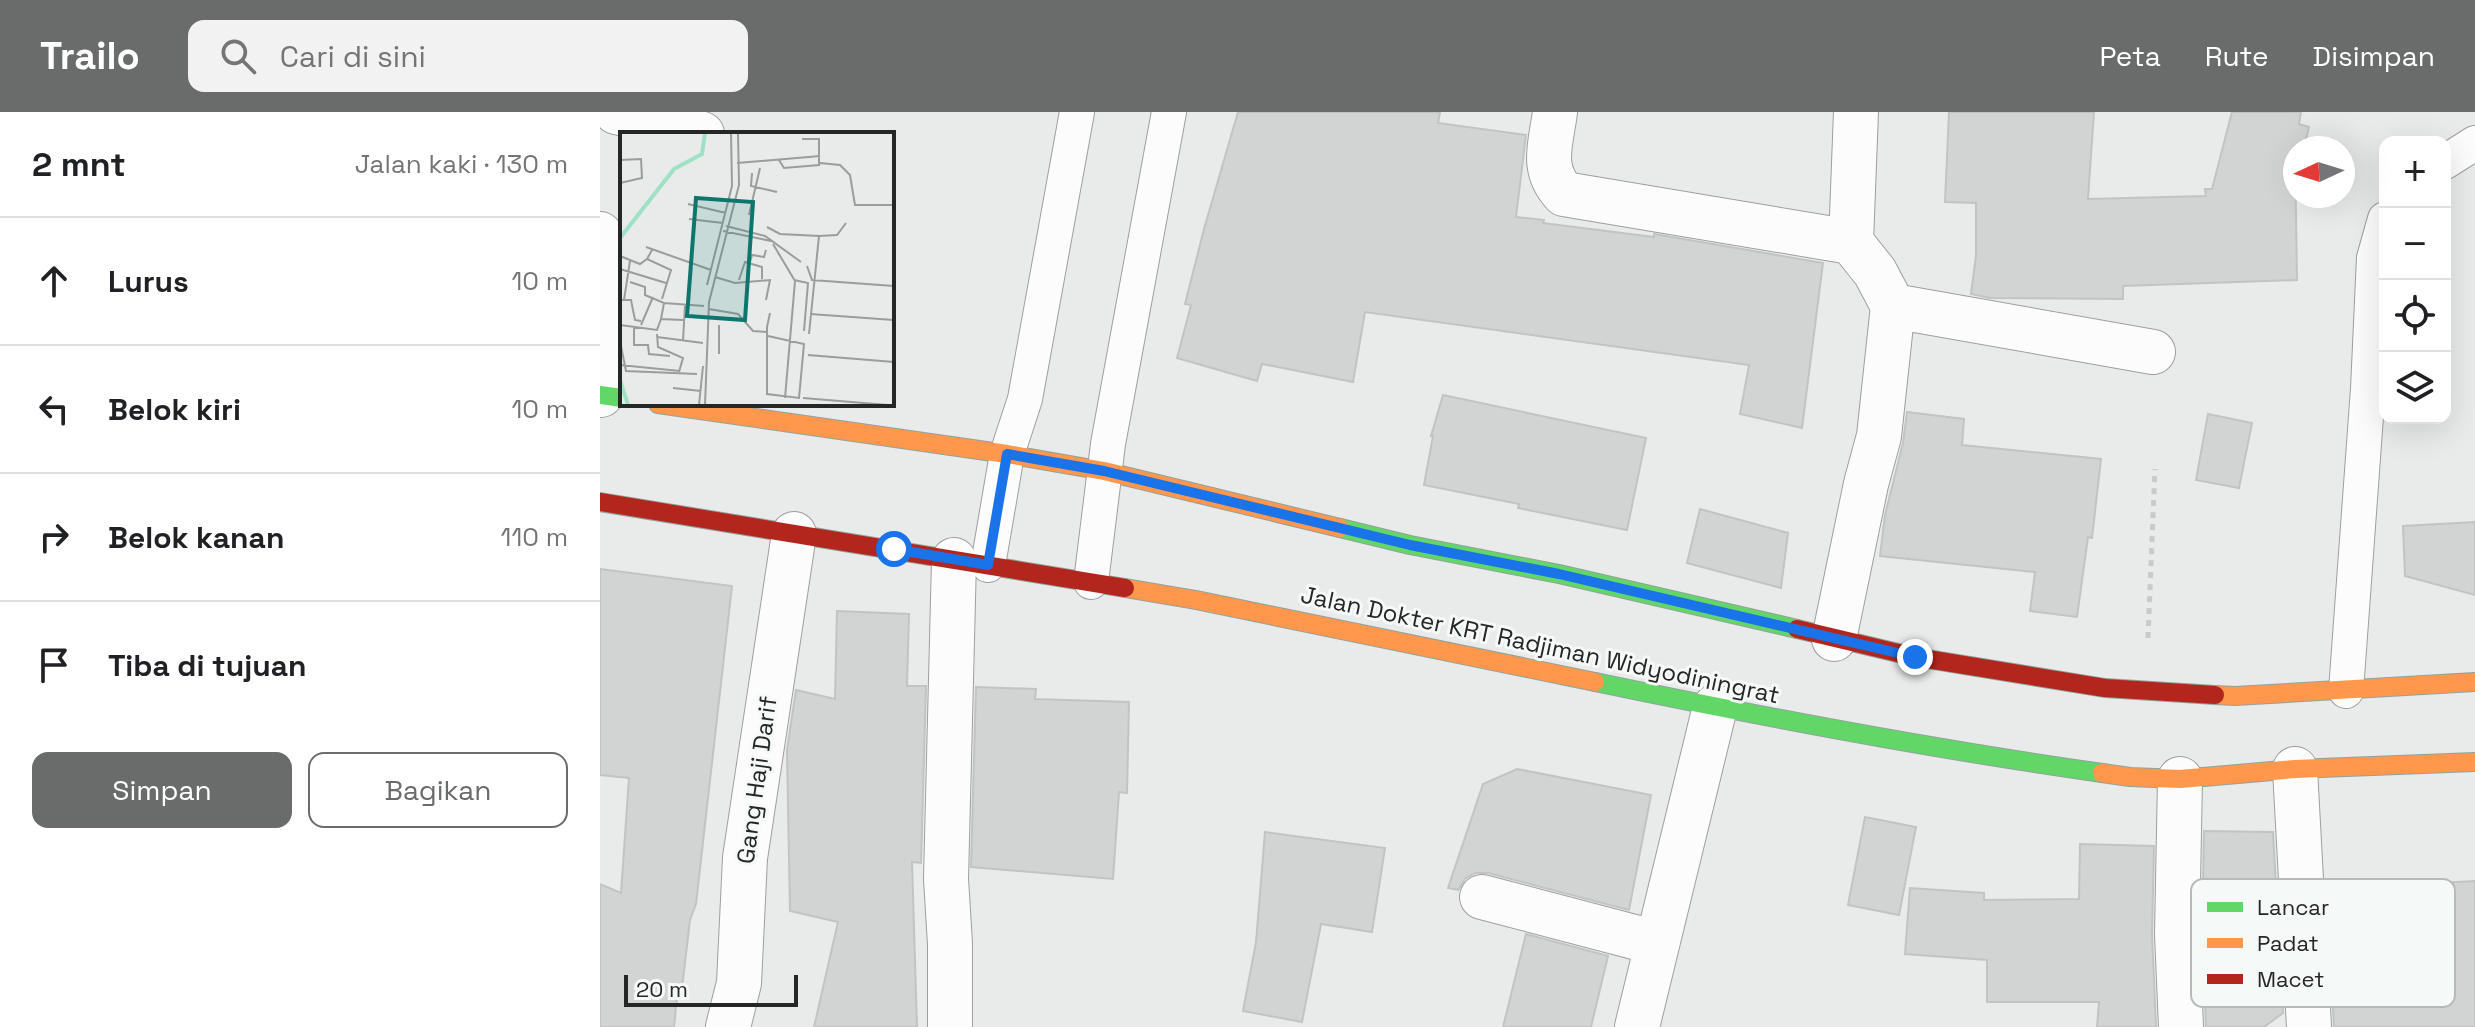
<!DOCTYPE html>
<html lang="id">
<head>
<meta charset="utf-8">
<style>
	body { margin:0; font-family:"Space Grotesk",sans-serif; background:#f2f2f2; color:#202124 }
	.controls { position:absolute; right:24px; top:24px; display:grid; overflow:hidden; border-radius:16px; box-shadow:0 8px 32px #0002 }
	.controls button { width:72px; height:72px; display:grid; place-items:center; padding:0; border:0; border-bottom:2px solid #e0e0e0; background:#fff; color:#202124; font:40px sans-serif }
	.compass { position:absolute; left:1683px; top:24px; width:72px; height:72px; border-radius:50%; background:#fff; box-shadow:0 8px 32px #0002; rotate:266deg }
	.scale { position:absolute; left:24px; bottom:20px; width:174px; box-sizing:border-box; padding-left:8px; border:4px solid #252726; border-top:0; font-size:22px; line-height:28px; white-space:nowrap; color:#252726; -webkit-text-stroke:6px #f5f9f7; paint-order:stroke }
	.stop { position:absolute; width:24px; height:24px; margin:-18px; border:6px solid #1a73e8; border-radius:50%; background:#fff }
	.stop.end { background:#1a73e8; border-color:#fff; box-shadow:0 2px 8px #0008 }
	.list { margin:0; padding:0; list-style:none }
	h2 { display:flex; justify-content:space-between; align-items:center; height:104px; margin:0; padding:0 32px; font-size:34px }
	h2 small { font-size:26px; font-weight:400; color:#757577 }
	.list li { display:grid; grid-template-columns:52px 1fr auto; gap:24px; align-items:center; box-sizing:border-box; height:128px; padding:0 32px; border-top:2px solid #e0e0e0 }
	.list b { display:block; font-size:30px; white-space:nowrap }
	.list em { font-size:26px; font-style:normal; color:#757577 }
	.actions { display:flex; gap:16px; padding:24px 32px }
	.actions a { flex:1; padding:18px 0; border:2px solid #696c6b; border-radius:16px; text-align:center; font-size:28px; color:#696c6b }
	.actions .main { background:#696c6b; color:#fff }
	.icon { flex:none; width:44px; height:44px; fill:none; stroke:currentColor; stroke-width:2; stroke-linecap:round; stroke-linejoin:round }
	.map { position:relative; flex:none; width:1875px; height:915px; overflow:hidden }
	header { display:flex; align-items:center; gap:48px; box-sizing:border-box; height:112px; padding:0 40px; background:#696c6b; color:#fff }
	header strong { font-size:38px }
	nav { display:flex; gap:44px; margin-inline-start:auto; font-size:28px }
	.search { width:560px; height:72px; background:#f2f2f2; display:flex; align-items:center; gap:20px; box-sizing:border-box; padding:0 28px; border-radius:16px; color:#757577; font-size:30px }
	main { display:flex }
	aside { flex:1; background:#fff }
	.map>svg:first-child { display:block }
	.building { fill:#d2d3d3; stroke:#c2c4c3; stroke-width:2 }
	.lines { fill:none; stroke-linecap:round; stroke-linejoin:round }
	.lane-casing { stroke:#9d9f9e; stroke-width:36 }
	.street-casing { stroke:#9d9f9e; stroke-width:46 }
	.fast-casing { stroke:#92a29c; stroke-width:20 }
	.slow-casing { stroke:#92a29c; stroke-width:20 }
	.jam-casing { stroke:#92a29c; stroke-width:20 }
	.path { stroke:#c9caca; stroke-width:5; stroke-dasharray:6 6; stroke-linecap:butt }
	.lane { stroke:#fcfcfc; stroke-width:34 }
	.street { stroke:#fcfcfc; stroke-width:44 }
	.fast { stroke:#63d668; stroke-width:18 }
	.slow { stroke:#ff974d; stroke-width:18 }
	.jam { stroke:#b3261e; stroke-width:18 }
	.route { stroke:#1a73e8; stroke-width:10 }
	.labels { text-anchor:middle; stroke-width:6; stroke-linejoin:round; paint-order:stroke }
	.street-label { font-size:24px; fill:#252726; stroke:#f5f9f7 }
	.inset-river { fill:none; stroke:#9ee2c6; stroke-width:4 }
	.inset-road { fill:none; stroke:#9a9d9c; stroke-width:2 }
	.view { fill:#0f766e; fill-opacity:0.15; stroke:#0f766e; stroke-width:4 }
	.inset-edge { fill:none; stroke:#252726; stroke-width:4 }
	.key { fill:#f5f9f7; stroke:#b7bab8; stroke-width:2 }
	.key-label { font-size:22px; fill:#252726 }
</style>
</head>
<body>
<header>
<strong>Trailo</strong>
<div class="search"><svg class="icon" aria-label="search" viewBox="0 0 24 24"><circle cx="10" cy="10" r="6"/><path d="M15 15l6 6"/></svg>Cari di sini</div>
<nav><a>Peta</a><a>Rute</a><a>Disimpan</a></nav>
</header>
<main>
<aside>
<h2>2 mnt<small>Jalan kaki · 130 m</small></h2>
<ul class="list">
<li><svg class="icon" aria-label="ahead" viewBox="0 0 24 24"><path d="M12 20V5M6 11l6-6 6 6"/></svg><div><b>Lurus</b></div><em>10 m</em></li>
<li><svg class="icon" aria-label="left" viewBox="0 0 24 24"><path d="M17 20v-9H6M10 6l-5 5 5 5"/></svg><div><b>Belok kiri</b></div><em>10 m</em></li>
<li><svg class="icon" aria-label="right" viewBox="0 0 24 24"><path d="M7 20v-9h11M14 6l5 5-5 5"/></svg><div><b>Belok kanan</b></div><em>110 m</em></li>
<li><svg class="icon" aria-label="arrive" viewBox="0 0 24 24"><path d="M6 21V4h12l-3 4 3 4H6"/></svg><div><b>Tiba di tujuan</b></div></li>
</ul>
<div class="actions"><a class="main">Simpan</a><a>Bagikan</a></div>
</aside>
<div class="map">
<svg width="1875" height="915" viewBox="0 0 1875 915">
	<rect width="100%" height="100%" fill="#e8ebea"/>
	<path class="building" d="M638,0H840L838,11L926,23L916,105L944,108L943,111L1054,125V122L1223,151L1202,316L1140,302L1149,253L765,200L753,270L662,252L657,269L577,246L591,193L585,192L604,117Z
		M1349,0H1494L1488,87L1606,84L1605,77H1612L1632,0H1701L1699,12L1709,15L1704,36H1695L1697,168L1523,174V187L1390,186L1371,182L1376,144V91L1345,90Z
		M843,283L1046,326L1027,418L918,396L919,392L824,373L833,324H831Z
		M1307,300L1364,307L1362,333L1501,347L1492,426L1488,425L1477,505L1430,499L1435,460L1280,444L1285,403L1303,331Z
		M1608,302L1652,311L1639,376L1596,368Z
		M1100,397L1188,421L1181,476L1087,451Z
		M1875,410V483L1805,464L1803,414Z
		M0,457L132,474L96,792L90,808L82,876H78L74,915H0V772L21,781L29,666L0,663Z
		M237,499L309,502L307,574H326L321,751L312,750L317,915H214L238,810L190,799L187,638L196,578L235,587Z
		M376,575L436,577L435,587L529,590L527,681L519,680L513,767L371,755Z
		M917,657L1051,683L1029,798L888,761H875L865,767L858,778L848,776L883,672Z
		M1265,705L1316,715L1299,803L1248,793Z
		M1604,719L1673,720L1683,901L1664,915H1606L1602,822Z
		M665,720L785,736L772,820L721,812L702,910L643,899L656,830Z
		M1480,732L1554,734L1552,822L1556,915H1497L1499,890H1387V848L1305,842L1310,776L1384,781V788L1479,787Z
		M1875,769V915H1734L1726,770L1800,773Z
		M926,822L1008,844L991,915H903Z"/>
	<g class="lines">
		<g class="lane-casing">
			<path id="lane" d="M1845,50L1875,31
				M388,453L407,342L425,287L477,0
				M491,470L508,332L569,0
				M1746,579L1768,277L1774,146L1785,107"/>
		</g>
		<g class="street-casing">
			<path id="street" d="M16,0L83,15L102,22
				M955,0C951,32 940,56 964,82L1251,130
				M0,122L11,152L1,283
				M1293,194L1553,240
				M1234,527L1266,372L1279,324L1293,194L1275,160L1251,130L1256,0
				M1695,657L1709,915
				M1580,667L1577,822L1581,915
				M882,785L1057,831
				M128,915L139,871L145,746L194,422
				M350,915V832L346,767L354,448
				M1037,915L1115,595"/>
		</g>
		<g class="fast-casing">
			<path id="fast" d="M0,283L22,286
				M740,416L810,433L959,462L1197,517
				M995,570C1163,605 1332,637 1502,661"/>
		</g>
		<g class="slow-casing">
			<path id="slow" d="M58,292L407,342L504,359L740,416
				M525,476L596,488L995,570
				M1615,583L1635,584L1875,570
				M1502,661L1530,665L1580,667L1695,657L1875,650"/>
		</g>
		<g class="jam-casing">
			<path id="jam" d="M0,390L525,476
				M1197,517L1315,545L1505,576L1615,583"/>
		</g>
		<path class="path" d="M1548,526L1555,357"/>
		<use href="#lane" class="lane"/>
		<use href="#street" class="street"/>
		<use href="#fast" class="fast"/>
		<use href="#slow" class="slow"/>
		<use href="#jam" class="jam"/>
	</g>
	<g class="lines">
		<path class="route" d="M294,437L388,453L407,342L504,359L810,433L959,462L1315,545"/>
	</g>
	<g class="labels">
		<g class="street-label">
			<text transform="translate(940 533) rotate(12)" y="8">Jalan Dokter KRT Radjiman Widyodiningrat</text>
			<text transform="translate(157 668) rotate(-82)" y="8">Gang Haji Darif</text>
		</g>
	</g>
	<g transform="translate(20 20)">
		<rect width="274" height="274" fill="#e8ebea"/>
		<path class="inset-river" d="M0,106L54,37L82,22L85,1M0,248L8,273"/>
		<path class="inset-road" d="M0,28L21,27L22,46L0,51M159,28L164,36L199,33V7H182M117,31L200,24M200,31L220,33L230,43L235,73H274M132,41L131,54L157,60M68,72L106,81M129,83L140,36M69,87L103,91M106,94L145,104L181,130M147,95L160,102L199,104L189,202M103,99L151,109M199,104L217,103L226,91M153,112L175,149L165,266M26,115L91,138M32,118L27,127L51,138L42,167M0,124L20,132L27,127M130,130L132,123L144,125L146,118M187,134L192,148L274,154M0,137L46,151M95,145L115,151L150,148L146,168M119,148L125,130L142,135V147M174,148L188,151L184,199M10,150L25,155V163L44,171L84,174M87,153L112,54L111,1M0,168H11L15,188L21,189M4,168L10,129M44,171L41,187L63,188M89,177L118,182L133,199L147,200M190,182L274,188M0,193L37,198L41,187M21,193L33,165M99,193V222M14,195V213H28L29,222L50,224M37,202L38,215L63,226L59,240M148,204L184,212L179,266L147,262V195L150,181M37,205L83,211M0,209L6,239L77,242M63,209L65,173M188,223L274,230M0,233L60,239M53,256L81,259M183,266L268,273M79,273L83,234M85,273L89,170L119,53L118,1"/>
		<path class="view" d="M76,66L133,70L125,188L67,184Z"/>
		<rect width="274" height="274" class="inset-edge"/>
	</g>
	<rect x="1591" y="767" width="264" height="128" rx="12" class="key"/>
	<rect x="1607" y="790" width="36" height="10" fill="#63d668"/>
	<rect x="1607" y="826" width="36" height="10" fill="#ff974d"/>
	<rect x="1607" y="862" width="36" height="10" fill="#b3261e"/>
	<g class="key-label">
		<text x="1657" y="803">Lancar</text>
		<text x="1657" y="839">Padat</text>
		<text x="1657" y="875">Macet</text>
	</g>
</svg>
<div class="controls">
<button>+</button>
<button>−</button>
<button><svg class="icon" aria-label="locate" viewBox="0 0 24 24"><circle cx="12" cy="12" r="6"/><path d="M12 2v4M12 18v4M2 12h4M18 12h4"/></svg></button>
<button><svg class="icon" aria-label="layers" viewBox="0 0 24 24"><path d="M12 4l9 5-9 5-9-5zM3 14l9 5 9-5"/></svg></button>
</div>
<svg class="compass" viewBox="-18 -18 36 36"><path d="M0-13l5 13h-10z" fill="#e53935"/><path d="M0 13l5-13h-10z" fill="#757577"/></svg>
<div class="scale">20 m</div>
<div class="stop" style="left:294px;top:437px"></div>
<div class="stop end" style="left:1315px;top:545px"></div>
</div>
</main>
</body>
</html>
